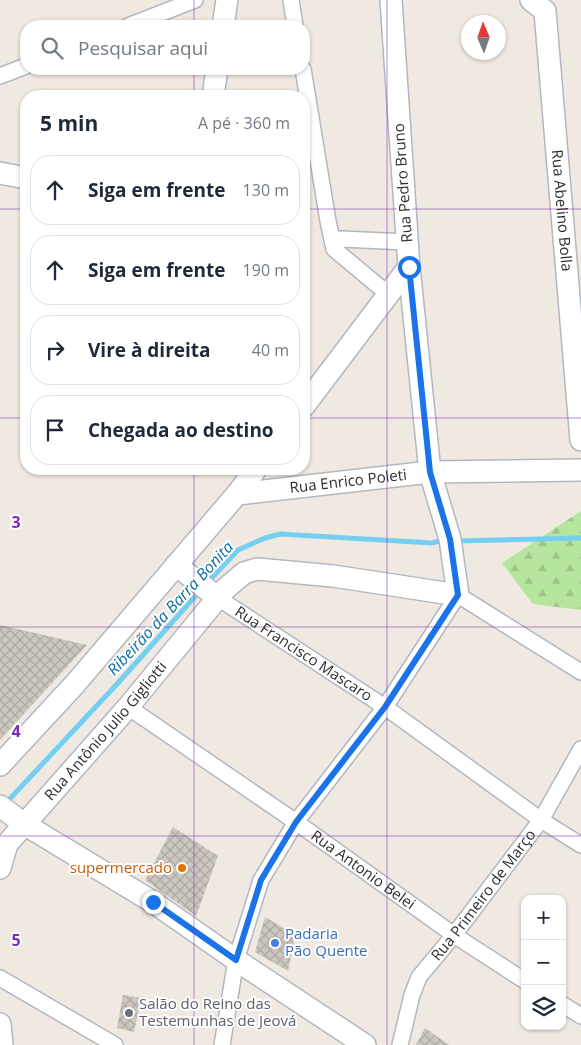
<!DOCTYPE html>
<html lang="pt">
<head>
<meta charset="utf-8">
<style>
	body { margin:0; font-family:"Open Sans",sans-serif; background:#f2f2f3; color:#1f2937 }
	.controls { position:absolute; right:15px; bottom:15px; display:grid; overflow:hidden; border-radius:10px; box-shadow:0 1px 4px #0004 }
	.controls button { width:45px; height:45px; display:grid; place-items:center; padding:0; border:0; border-bottom:1px solid #e0e1e3; background:#fff; color:#1f2937; font:25px sans-serif }
	.compass { position:absolute; left:461px; top:15px; width:45px; height:45px; border-radius:50%; background:#fff; box-shadow:0 1px 4px #0004; rotate:358deg }
	.stop { position:absolute; width:15px; height:15px; margin:-11px; border:4px solid #1a73e8; border-radius:50%; background:#fff }
	.stop.end { background:#1a73e8; border-color:#fff; box-shadow:0 1px 5px #0008 }
	.list { margin:0; padding:0; list-style:none }
	h2 { display:flex; justify-content:space-between; align-items:center; height:65px; margin:0; padding:0 20px; font-size:21px }
	h2 small { font-size:16px; font-weight:400; color:#747a83 }
	.list li { display:grid; grid-template-columns:32px 1fr auto; gap:15px; align-items:center; box-sizing:border-box; height:70px; margin:0 10px 10px; padding:0 10px; border:1px solid #e0e1e3; border-radius:20px }
	.list b { display:block; font-size:19px; white-space:nowrap }
	.list em { font-size:16px; font-style:normal; color:#747a83 }
	.icon { flex:none; width:28px; height:28px; fill:none; stroke:currentColor; stroke-width:2; stroke-linecap:round; stroke-linejoin:round }
	.map { position:relative; flex:none; width:581px; height:1045px; overflow:hidden }
	.search { position:absolute; background:#fff; box-shadow:0 1px 4px #0004; left:20px; top:20px; width:290px; height:55px; display:flex; align-items:center; gap:12px; box-sizing:border-box; padding:0 18px; border-radius:20px; color:#747a83; font-size:19px }
	.panel { position:absolute; background:#fff; box-shadow:0 1px 4px #0004; left:20px; top:90px; width:290px; height:385px; border-radius:20px }
	.map>svg:first-child { display:block }
	.forest { fill:url(#forest-firs) }
	.lines { fill:none; stroke-linecap:round; stroke-linejoin:round }
	.stream { stroke:#75cff0; stroke-width:5 }
	.building { fill:url(#building-cross-hatch) }
	.street-casing { stroke:#b4b7c1; stroke-width:18 }
	.secondary-casing { stroke:#b4b7c1; stroke-width:24 }
	.street { stroke:#fff; stroke-width:15 }
	.secondary { stroke:#fff; stroke-width:21 }
	.route { stroke:#1a73e8; stroke-width:6 }
	.grid { fill:none; stroke:#7b2cbf; stroke-width:1; stroke-opacity:0.55 }
	.food-dot { fill:#e8710a; stroke:#fff; stroke-width:2 }
	.shop-dot { fill:#3f7fe0; stroke:#fff; stroke-width:2 }
	.worship-dot { fill:#6b7280; stroke:#fff; stroke-width:2 }
	.labels { text-anchor:middle; stroke-width:4; stroke-linejoin:round; paint-order:stroke }
	.street-label { font-size:15px; fill:#2e2e2e; stroke:#fff }
	.food-label { font-size:15px; fill:#c56008; stroke:#fff; text-anchor:end }
	.shop-label { font-size:15px; fill:#366cbe; stroke:#fff; text-anchor:start }
	.worship-label { font-size:15px; fill:#5b616d; stroke:#fff; text-anchor:start }
	.water-label { font-size:16px; font-style:italic; fill:#0d6fa3; stroke:#fff }
	.grid-label { font-size:16px; text-anchor:middle; font-weight:bold; fill:#7b2cbf; stroke:#fff; stroke-width:4; stroke-linejoin:round; paint-order:stroke }
</style>
</head>
<body>
<div class="map">
<svg width="581" height="1045" viewBox="0 0 581 1045">
	<defs>
		<pattern id="forest-firs" width="22" height="20" patternUnits="userSpaceOnUse" patternTransform="scale(1.25)"><rect width="22" height="20" fill="#b6e59e"/><path d="M5 1l3.5 6h-7zM16 11l3.5 6h-7z" fill="#9dc588"/></pattern>
		<pattern id="building-cross-hatch" width="8" height="8" patternUnits="userSpaceOnUse" patternTransform="scale(1.25)"><rect width="8" height="8" fill="#cbc7bf"/><path d="M0 0l8 8M0 8l8-8" fill="none" stroke="#afaba4"/></pattern>
	</defs>
	<rect width="100%" height="100%" fill="#efe9e1"/>
	<path class="forest" d="M581,511V610L533,604L502,563Z"/>
	<g class="lines">
		<path class="stream" d="M455,541L581,538
			M207,583L238,550L265,538L280,534L432,543L439,541
			M5,804L118,683L200,591"/>
	</g>
	<path class="building" d="M0,625L87,645L0,740Z
		M173,827L218,856L196,916L145,880Z
		M265,917L295,935L288,971L255,952Z
		M123,995L141,998L134,1032L117,1028Z
		M425,1028L449,1045H416Z"/>
	<g class="lines">
		<g class="street-casing">
			<g id="street">
				<path d="M291,0L295,26"/>
				<path d="M128,26L195,0"/>
				<path d="M303,69L328,221L333,244"/>
				<path d="M0,76L26,66"/>
				<path d="M388,294L334,249L333,244L341,239L407,242"/>
				<path id="s1" d="M218,598L385,707L541,820L581,845"/>
				<path id="s2" d="M128,707L296,822L454,935L525,981"/>
				<path d="M0,978L115,1045"/>
				<path d="M562,1004L581,1016"/>
				<path d="M222,1045L236,960L261,880L296,822L385,707L458,595L581,672"/>
				<path id="s3" d="M400,1045L412,995L419,977L454,935L541,820L581,749"/>
			</g>
		</g>
		<g class="secondary-casing">
			<g id="secondary">
				<path id="s4" d="M531,0L545,11L581,440"/>
				<path d="M223,26L227,0"/>
				<path d="M213,96L217,69"/>
				<path d="M0,173L26,178"/>
				<path d="M304,406L409,267"/>
				<path id="s5" d="M237,494L430,472L581,470"/>
				<path d="M176,565L218,598"/>
				<path d="M0,765L75,684L237,494L256,469"/>
				<path d="M0,806L24,824L153,902L236,960L365,1045"/>
				<path id="s6" d="M0,868L7,844L128,707L225,589L244,573L257,569L333,576L458,595L450,539L430,472L409,267L391,0"/>
				<path d="M0,1024L2,1045"/>
			</g>
		</g>
		<use href="#street" class="street"/>
		<use href="#secondary" class="secondary"/>
	</g>
	<g class="lines">
		<path class="route" d="M153,902L236,960L261,880L296,822L385,707L458,595L450,539L430,472L409,267"/>
	</g>
	<path class="grid" d="M194,0V26M387,0V1045M194,69V96M0,209H26M304,209H581M0,418H26M304,418H581M194,469V1045M0,627H581M0,836H581"/>
	<circle class="food-dot" cx="182" cy="868" r="5"/>
	<circle class="shop-dot" cx="275" cy="943" r="5"/>
	<circle class="worship-dot" cx="129" cy="1013" r="5"/>
	<g class="labels">
		<g class="street-label">
			<text transform="translate(403 183) rotate(-94)" y="5">Rua Pedro Bruno</text>
			<text dy="5" stroke="none"><textPath href="#s4" startOffset="218">Rua Abelino Bolla</textPath></text>
			<text dy="5" stroke="none"><textPath href="#s5" startOffset="112">Rua Enrico Poleti</textPath></text>
			<text dy="5" stroke="none"><textPath href="#s1" startOffset="102">Rua Francisco Mascaro</textPath></text>
			<text dy="5" stroke="none"><textPath href="#s6" startOffset="175">Rua Antônio Julio Gigliotti</textPath></text>
			<text dy="5" stroke="none"><textPath href="#s2" startOffset="286">Rua Antonio Belei</textPath></text>
			<text dy="5" stroke="none"><textPath href="#s3" startOffset="175">Rua Primeiro de Março</textPath></text>
		</g>
		<g class="food-label">
			<text x="172" y="873">supermercado</text>
		</g>
		<g class="shop-label">
			<text x="285" y="939">Padaria<tspan x="285" dy="17">Pão Quente</tspan></text>
		</g>
		<g class="worship-label">
			<text x="139" y="1009">Salão do Reino das<tspan x="139" dy="17">Testemunhas de Jeová</tspan></text>
		</g>
		<g class="water-label">
			<text transform="translate(170 608) rotate(-47)" y="6">Ribeirão da Barra Bonita</text>
		</g>
	</g>
	<g class="grid-label">
		<text x="16" y="528">3</text>
		<text x="16" y="737">4</text>
		<text x="16" y="946">5</text>
	</g>
</svg>
<div class="controls">
<button>+</button>
<button>−</button>
<button><svg class="icon" aria-label="layers" viewBox="0 0 24 24"><path d="M12 4l9 5-9 5-9-5zM3 14l9 5 9-5"/></svg></button>
</div>
<svg class="compass" viewBox="-18 -18 36 36"><path d="M0-13l5 13h-10z" fill="#e53935"/><path d="M0 13l5-13h-10z" fill="#747a83"/></svg>
<div class="stop" style="left:409px;top:267px"></div>
<div class="stop end" style="left:153px;top:902px"></div>
<div class="search"><svg class="icon" aria-label="search" viewBox="0 0 24 24"><circle cx="10" cy="10" r="6"/><path d="M15 15l6 6"/></svg>Pesquisar aqui</div>
<section class="panel">
<h2>5 min<small>A pé · 360 m</small></h2>
<ul class="list">
<li><svg class="icon" aria-label="ahead" viewBox="0 0 24 24"><path d="M12 20V5M6 11l6-6 6 6"/></svg><div><b>Siga em frente</b></div><em>130 m</em></li>
<li><svg class="icon" aria-label="ahead" viewBox="0 0 24 24"><path d="M12 20V5M6 11l6-6 6 6"/></svg><div><b>Siga em frente</b></div><em>190 m</em></li>
<li><svg class="icon" aria-label="right" viewBox="0 0 24 24"><path d="M7 20v-9h11M14 6l5 5-5 5"/></svg><div><b>Vire à direita</b></div><em>40 m</em></li>
<li><svg class="icon" aria-label="arrive" viewBox="0 0 24 24"><path d="M6 21V4h12l-3 4 3 4H6"/></svg><div><b>Chegada ao destino</b></div></li>
</ul>
</section>
</div>
</body>
</html>
